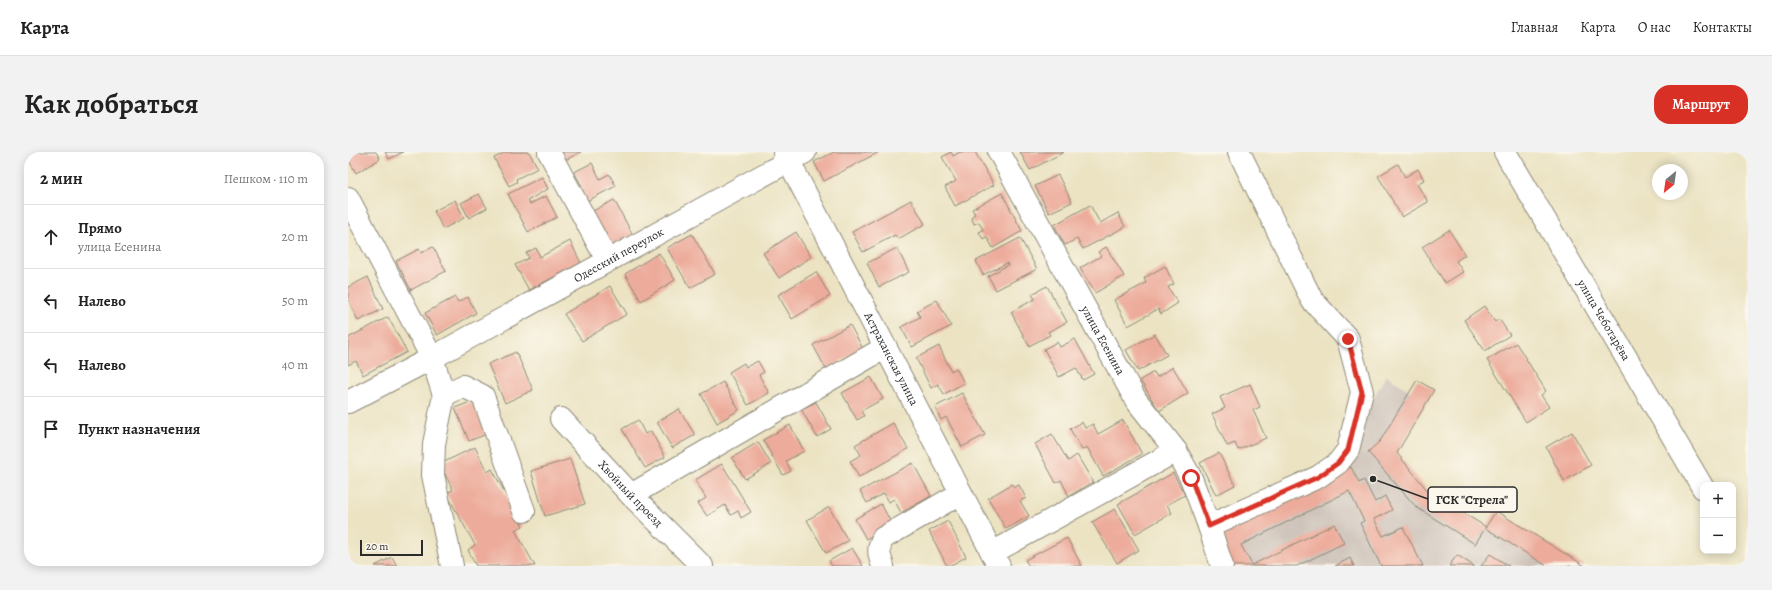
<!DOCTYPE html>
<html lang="ru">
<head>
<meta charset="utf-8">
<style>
	body { margin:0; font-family:Alegreya,serif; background:#f2f2f2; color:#222 }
	.controls { position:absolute; right:12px; bottom:12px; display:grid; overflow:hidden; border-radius:8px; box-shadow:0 2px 10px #0003 }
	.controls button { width:36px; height:36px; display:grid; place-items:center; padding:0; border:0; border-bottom:1px solid #e0e0e0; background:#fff; color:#222; font:20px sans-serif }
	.compass { position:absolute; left:1304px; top:12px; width:36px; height:36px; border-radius:50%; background:#fff; box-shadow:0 2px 10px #0003; rotate:209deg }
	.scale { position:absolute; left:12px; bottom:10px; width:63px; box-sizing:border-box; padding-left:4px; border:2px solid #2b2b2b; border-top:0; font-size:11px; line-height:14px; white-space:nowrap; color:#2b2b2b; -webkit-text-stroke:3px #fbf7ec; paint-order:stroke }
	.stop { position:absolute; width:12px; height:12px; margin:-9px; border:3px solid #d93025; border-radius:50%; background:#fff }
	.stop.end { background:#d93025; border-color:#fff; box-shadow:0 1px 4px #0008 }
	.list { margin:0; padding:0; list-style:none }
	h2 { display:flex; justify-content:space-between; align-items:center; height:52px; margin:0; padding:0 16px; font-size:17px }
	h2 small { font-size:13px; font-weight:400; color:#767676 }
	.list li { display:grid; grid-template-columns:26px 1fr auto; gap:12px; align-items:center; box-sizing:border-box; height:64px; padding:0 16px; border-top:1px solid #e0e0e0 }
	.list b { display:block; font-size:15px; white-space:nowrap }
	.list p { margin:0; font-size:13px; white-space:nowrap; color:#767676 }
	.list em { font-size:13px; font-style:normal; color:#767676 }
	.icon { flex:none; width:22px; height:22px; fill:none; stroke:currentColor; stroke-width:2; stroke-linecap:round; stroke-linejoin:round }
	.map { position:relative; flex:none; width:1400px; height:414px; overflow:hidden; border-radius:16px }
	header { display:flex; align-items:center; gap:24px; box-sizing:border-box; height:56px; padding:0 20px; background:#fff; border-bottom:1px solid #e0e0e0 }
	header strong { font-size:19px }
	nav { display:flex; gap:22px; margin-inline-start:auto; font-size:14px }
	.intro { display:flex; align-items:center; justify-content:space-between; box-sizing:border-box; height:96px; padding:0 24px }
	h1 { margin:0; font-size:28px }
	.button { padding:10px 18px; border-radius:16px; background:#d93025; color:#fff; font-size:14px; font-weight:700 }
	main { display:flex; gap:24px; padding:0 24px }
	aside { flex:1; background:#fff; border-radius:16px; box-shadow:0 2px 10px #0003 }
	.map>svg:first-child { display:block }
	.industrial { fill:#cdc2b9 }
	.building { fill:#edac9b }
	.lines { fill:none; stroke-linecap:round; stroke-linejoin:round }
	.minor-casing { stroke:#8b8776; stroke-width:24 }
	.minor { stroke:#fff; stroke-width:22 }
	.route { stroke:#d93025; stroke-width:5 }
	.labels { text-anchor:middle; stroke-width:4; stroke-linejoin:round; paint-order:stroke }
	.street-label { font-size:12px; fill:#2b2b2b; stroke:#fbf7ec }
	.leader { fill:none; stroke:#2b2b2b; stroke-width:1.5 }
	.callout-dot { fill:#2b2b2b; stroke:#fbf7ec; stroke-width:1.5 }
	.callout { fill:#fbf7ec; stroke:#2b2b2b; stroke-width:1.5 }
	.callout-label { font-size:13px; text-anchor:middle; font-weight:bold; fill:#2b2b2b }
</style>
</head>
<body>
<header>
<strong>Карта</strong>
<nav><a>Главная</a><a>Карта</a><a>О нас</a><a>Контакты</a></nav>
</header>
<div class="intro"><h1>Как добраться</h1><a class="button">Маршрут</a></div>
<main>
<aside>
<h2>2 мин<small>Пешком · 110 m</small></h2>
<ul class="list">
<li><svg class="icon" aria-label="ahead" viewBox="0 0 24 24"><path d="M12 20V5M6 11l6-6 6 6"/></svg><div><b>Прямо</b><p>улица Есенина</p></div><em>20 m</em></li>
<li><svg class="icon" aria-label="left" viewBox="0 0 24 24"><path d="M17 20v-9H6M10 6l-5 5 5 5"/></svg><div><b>Налево</b></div><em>50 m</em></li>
<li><svg class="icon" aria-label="left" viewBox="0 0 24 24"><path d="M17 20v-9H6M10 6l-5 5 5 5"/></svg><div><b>Налево</b></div><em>40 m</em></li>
<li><svg class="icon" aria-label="arrive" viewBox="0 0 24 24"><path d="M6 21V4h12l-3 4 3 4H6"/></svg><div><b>Пункт назначения</b></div></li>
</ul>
</aside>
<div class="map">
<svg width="1400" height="414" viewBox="0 0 1400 414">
	<rect width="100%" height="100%" fill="#fbf7ec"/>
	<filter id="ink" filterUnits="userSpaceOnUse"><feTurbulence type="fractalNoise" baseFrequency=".025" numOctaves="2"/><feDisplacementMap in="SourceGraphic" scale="8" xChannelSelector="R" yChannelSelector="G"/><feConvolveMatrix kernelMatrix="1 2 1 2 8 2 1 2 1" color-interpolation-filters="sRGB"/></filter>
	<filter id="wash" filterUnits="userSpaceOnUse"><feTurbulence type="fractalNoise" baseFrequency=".012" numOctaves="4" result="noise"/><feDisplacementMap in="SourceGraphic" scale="16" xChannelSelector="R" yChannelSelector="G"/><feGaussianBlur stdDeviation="0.9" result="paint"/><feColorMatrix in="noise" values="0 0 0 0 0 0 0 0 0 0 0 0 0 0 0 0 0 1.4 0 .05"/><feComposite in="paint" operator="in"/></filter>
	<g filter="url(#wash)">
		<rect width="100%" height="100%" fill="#ebe3c2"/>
		<path class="industrial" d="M1038,223L1062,239L1069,228L1086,238L1049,301L1080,339L1138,375L1148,359L1237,414H880L871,381L1003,315L1013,269Z"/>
		<g id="blocks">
			<path class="building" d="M0,0H28L32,7L8,21L0,7Z
				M37,0H55L41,7Z
				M158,0H181L190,16L168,27L169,30L161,34L146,6Z
				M214,0H233L217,8Z
				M486,0H531L476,29L466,10Z
				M603,0L605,4L612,0H627L646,33L607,54L597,35L608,29L594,5Z
				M672,0H716L682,18Z
				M244,11L252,27L261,22L268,34L237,50L229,36L234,34L226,20Z
				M1050,12L1057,25L1070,17L1076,28L1069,32L1080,50L1054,65L1030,24Z
				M710,23L724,50L701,61L687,34Z
				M194,25L200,37L180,48L182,52L198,44L209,65L180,80L160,42Z
				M654,41L674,79L645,96L639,85L635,87L631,80L635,78L631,70L626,72L623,65L627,62L624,57Z
				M131,42L139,56L121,66L113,51Z
				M107,48L116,66L95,77L86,59Z
				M266,48L285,83L262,96L243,60Z
				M563,48L577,72L550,87L547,83L515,100L504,80Z
				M742,53L752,71L770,61L777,75L735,97L729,87L717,93L706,73Z
				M1101,78L1117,103L1108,109L1115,120L1097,131L1074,95Z
				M448,80L463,105L431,126L415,101Z
				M344,82L367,122L342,136L319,96Z
				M672,86L689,117L648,138L640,124L660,113L659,111L635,123L628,109Z
				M222,89L233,111L181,138L167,113L181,106L178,101L188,96L192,105Z
				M85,95L98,119L63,138L48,109L71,97L73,101Z
				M758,95L776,124L747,141L732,116L753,104L750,100Z
				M549,96L561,120L531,135L519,111Z
				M311,101L327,128L293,149L277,122Z
				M817,114L826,132L820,135L830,151L813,162L810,157L780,174L766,148L798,131L796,126Z
				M468,120L482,144L444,167L430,143Z
				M20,125L35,157L10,169L0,147V135Z
				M262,134L279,162L234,189L216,162Z
				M699,134L719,170L700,180L702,183L681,194L663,160L687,147L684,142Z
				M107,145L110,150L120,145L128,161L89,183L77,161Z
				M589,148L603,174L564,195L553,175L572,165L569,159Z
				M1136,154L1147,170L1151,167L1162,183L1137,199L1116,168Z
				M40,165L59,200L15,223L8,209L0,213V186Z
				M502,173L515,197L478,217L465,193Z
				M807,182L819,203L790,219L778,198Z
				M727,187L746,222L735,228L728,216L711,225L696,197L709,190L712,195Z
				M1168,191L1198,239L1193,243L1201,255L1178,270L1139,208Z
				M591,194L603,219L608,216L616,231L596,242L590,232L583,236L568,206Z
				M168,200L185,238L157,251L140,212Z
				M410,209L416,220L411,223L421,241L400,253L381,220L396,211L398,215Z
				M825,215L840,241L811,259L792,228L806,220L809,225Z
				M523,225L535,247L513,259L516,264L509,268L494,241Z
				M1069,228L1086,238L1049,301L1080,339L1138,375L1127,392L1068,355L1020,300L1032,289Z
				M375,230L391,258L369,271L353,242Z
				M902,232L912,255L905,258L918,286L890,298L887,291L879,294L864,262L877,256L872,245Z
				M614,241L637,283L614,295L598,265L593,268L587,255Z
				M125,249L139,282L121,289L107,256Z
				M468,250L483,277L469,285L453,257Z
				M331,257L347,283L324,296L309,270Z
				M290,268L297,282L303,279L317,305L297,316L274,277Z
				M775,268L794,302L755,324L739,295L734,298L722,277L734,270L737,276L745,272L750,282Z
				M545,271L560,297L511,325L502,309L513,303L507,293Z
				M442,273L456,299L438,309L443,319L435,323L415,288Z
				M1224,280L1243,313L1216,329L1198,295Z
				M704,282L720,309L729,303L745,330L721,344L713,328L708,331L687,292Z
				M410,290L423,312L397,327L384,306Z
				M127,295L139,320L144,317L175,374L167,378L187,414H128L120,398L127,393L98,341L105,338L92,312Z
				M871,301L887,333L868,343L852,311Z
				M222,307L237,352L197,364L183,319Z
				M565,311L583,344L553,361L546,347L541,350L536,341L519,351L512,339Z
				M374,312L403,360L393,366L390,359L383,363L377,353L359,364L350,351L358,346L347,328Z
				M1003,315L1011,331L1016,328L1027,350L1037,344L1044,358L1026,367L1035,384L1055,375L1075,414H1033L1012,371L1016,369L1001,339L893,393L904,413L986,372L996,391L949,414H880L871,381Z
				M825,321L837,343L819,353L824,361L787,382L770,352Z
				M664,332L666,335L671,333L678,346L672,349L681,364L658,377L640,346Z
				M533,352L544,372L518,387L507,367Z
				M481,355L500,389L478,401L459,368Z
				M767,357L791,398L769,411L744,370Z
				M1148,359L1237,414H1199L1137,376Z
				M600,369L618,405L601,414H599L581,379Z
				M719,386L734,414H681L677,408Z
				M504,396L515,414H484L481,409Z
				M1142,402L1161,414H1133Z
				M1109,403L1126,414H1101Z
				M44,405L49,414H27Z
				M1002,406L1006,414H987Z"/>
		</g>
	</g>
	<g filter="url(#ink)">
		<use href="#blocks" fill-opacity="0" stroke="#8b8776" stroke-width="1"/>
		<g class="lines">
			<g class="minor-casing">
				<g id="minor">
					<path d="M201,0L259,108"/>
					<path id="s1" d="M436,0L651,414"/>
					<path id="s2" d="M651,0L788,248L828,299L843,326L861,374L874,414"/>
					<path id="s3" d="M1157,0L1355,336"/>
					<path d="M0,46L84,206L0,250"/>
					<path d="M96,243L115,234L135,244L176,359"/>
					<path id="s4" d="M213,267L283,343L354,414"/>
					<path d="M283,343L538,195"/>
					<path d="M861,374L970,325L990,311L1000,298L1014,240L1000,187L964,148L891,0"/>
					<path d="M644,401L828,299"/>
					<path id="s5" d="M104,414L85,323L86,292L96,243L84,206L457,0"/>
					<path d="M535,414C531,403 529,397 535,386L613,341"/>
				</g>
			</g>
			<use href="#minor" class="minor"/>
		</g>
	</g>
	<g class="lines" filter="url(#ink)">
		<path class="route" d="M843,326L861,374L970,325L990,311L1000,298L1014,240L1000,187"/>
	</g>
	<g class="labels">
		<g class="street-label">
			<text dy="4" stroke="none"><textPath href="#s5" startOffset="426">Одесский переулок</textPath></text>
			<text dy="4" stroke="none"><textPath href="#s3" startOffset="195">улица Чеботарёва</textPath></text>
			<text dy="4" stroke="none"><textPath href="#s2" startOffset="215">улица Есенина</textPath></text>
			<text dy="4" stroke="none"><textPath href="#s1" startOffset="233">Астраханская улица</textPath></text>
			<text dy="4" stroke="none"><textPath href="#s4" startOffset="102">Хвойный проезд</textPath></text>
		</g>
	</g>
	<path class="leader" d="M1025 327L1080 347"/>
	<circle class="callout-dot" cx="1025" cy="327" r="4"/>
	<rect class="callout" x="1080" y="335" width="89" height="25" rx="4"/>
	<g class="callout-label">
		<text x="1124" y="352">ГСК "Стрела"</text>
	</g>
</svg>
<div class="controls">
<button>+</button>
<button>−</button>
</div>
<svg class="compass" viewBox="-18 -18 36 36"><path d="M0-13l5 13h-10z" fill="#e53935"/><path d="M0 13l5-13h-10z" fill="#767676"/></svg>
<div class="scale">20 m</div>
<div class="stop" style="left:843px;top:326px"></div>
<div class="stop end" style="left:1000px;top:187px"></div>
</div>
</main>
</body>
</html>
